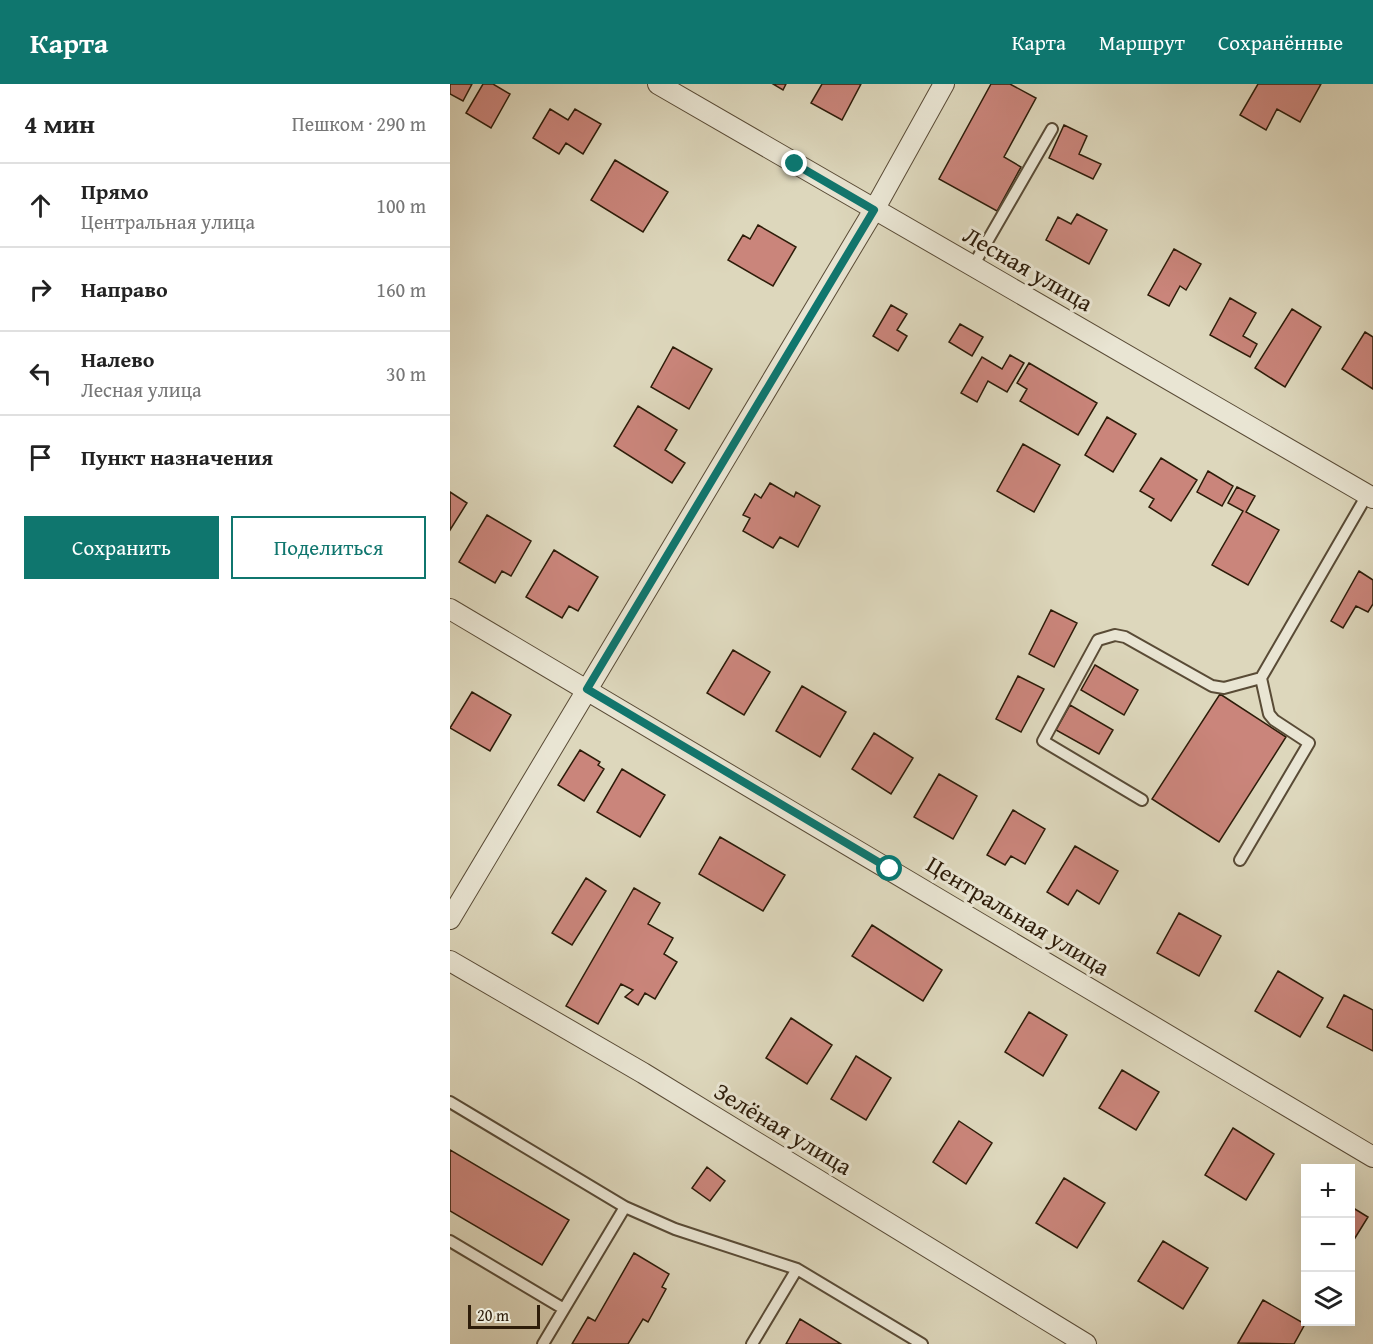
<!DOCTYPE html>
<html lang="ru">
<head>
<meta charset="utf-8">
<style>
	body { margin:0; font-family:"Gentium Book Plus",serif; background:#f6f6f6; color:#222 }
	.controls { position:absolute; right:18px; bottom:18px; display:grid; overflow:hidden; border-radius:0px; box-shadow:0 6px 24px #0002 }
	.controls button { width:54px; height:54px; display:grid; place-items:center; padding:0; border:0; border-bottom:2px solid #e0e0e0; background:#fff; color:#222; font:30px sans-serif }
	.scale { position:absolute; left:18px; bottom:15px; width:72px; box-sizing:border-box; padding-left:6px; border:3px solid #2d1c09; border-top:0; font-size:16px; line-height:21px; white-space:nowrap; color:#2d1c09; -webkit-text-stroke:4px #e9e5d3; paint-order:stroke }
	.stop { position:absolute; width:18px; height:18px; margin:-14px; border:4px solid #0f766e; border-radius:50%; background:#fff }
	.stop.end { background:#0f766e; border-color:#fff; box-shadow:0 2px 6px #0008 }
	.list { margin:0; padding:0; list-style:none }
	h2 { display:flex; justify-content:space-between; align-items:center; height:78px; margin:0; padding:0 24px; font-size:26px }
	h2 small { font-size:20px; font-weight:400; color:#767676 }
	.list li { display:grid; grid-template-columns:39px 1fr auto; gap:18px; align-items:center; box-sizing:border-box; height:84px; padding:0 24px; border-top:2px solid #e0e0e0 }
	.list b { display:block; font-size:22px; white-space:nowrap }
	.list p { margin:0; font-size:20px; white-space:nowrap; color:#767676 }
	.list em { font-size:20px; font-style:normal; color:#767676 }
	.actions { display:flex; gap:12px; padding:18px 24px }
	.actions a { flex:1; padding:14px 0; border:2px solid #0f766e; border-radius:0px; text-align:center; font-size:21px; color:#0f766e }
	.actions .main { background:#0f766e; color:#fff }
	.icon { flex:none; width:33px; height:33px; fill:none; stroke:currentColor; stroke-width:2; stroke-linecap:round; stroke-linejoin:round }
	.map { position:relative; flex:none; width:923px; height:1260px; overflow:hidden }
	header { display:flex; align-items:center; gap:36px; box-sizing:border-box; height:84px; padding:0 30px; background:#0f766e; color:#fff }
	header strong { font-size:28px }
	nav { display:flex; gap:33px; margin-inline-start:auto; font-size:21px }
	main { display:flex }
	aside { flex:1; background:#fff }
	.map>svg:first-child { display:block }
	.building { fill:#ca857b; stroke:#2d1c09; stroke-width:1.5 }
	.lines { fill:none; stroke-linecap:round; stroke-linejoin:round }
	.lane-casing { stroke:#594b36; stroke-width:14 }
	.street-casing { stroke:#594b36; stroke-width:22 }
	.lane { stroke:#e9e5d3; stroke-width:10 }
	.street { stroke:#e9e5d3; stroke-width:20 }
	.route { stroke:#0f766e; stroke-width:8 }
	.labels { text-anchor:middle; stroke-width:6; stroke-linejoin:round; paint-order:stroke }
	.street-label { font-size:24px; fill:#2d1c09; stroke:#e9e5d3 }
</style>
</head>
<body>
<header>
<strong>Карта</strong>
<nav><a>Карта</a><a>Маршрут</a><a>Сохранённые</a></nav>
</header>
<main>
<aside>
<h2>4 мин<small>Пешком · 290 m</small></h2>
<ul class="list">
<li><svg class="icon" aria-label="ahead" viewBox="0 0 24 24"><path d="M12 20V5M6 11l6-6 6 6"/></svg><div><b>Прямо</b><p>Центральная улица</p></div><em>100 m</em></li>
<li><svg class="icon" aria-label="right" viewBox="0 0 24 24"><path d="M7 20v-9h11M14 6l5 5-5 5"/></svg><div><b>Направо</b></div><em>160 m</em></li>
<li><svg class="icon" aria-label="left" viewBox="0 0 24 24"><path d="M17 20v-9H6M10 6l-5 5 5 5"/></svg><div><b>Налево</b><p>Лесная улица</p></div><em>30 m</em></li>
<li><svg class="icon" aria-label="arrive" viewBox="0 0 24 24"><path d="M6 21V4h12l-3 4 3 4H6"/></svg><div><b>Пункт назначения</b></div></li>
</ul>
<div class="actions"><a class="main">Сохранить</a><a>Поделиться</a></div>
</aside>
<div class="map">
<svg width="923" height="1260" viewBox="0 0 923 1260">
	<rect width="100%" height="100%" fill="#ddd7bc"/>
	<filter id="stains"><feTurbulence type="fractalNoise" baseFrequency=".00333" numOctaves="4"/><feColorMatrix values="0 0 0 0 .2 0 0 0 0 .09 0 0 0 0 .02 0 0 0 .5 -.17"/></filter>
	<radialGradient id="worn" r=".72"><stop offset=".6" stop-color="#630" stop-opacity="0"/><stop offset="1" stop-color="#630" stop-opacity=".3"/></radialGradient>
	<path class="building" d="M0,0H22L13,17L0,10Z
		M33,0H43L60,10L41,44L16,29Z
		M323,0H336L333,6Z
		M372,0H411L392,36L361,19Z
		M541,0H560L586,14L554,73L571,83L547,127L489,95Z
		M808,0H871L850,38L827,25L816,46L790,31Z
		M100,25L118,36L125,25L151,40L133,70L116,59L109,70L83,54Z
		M614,41L637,52L629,70L651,80L643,95L599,74Z
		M165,76L218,108L193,148L141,116Z
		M627,130L657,146L639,180L596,156L608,133L621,140Z
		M308,141L346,163L323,202L278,176L293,151L300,155Z
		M724,165L751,180L736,206L730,202L719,222L698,211Z
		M780,214L806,229L793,252L807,260L800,273L760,251Z
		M441,221L457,230L447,246L457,252L448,267L423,252Z
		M842,225L871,243L835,303L805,284Z
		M510,240L533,253L522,272L499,258Z
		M915,248L923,253V305L892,285Z
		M223,263L262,285L239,325L201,303Z
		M560,271L574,279L557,308L538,297L527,318L511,309L532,273L552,285Z
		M579,279L647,319L628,351L570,317L577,305L567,299Z
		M188,322L227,346L215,366L235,379L222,399L164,362Z
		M657,333L686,350L663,388L635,371Z
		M573,360L610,381L584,428L547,407Z
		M711,374L747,396L721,437L699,423L704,415L690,407Z
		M758,387L783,402L772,422L747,408Z
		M320,399L344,413L346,408L370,422L348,463L330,453L323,464L293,447L300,434L293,431L305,410L311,414Z
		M787,403L805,412L796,428L829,446L798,501L762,481L793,427L778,419Z
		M0,408L17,419L0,446Z
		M37,431L81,457L61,492L52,487L45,499L9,478Z
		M104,466L148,493L128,527L119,522L112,534L76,513Z
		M909,487L923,496V520L918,528L906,522L893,544L881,537Z
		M601,526L627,539L604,583L579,570Z
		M283,566L320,588L294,631L257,609Z
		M645,581L688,606L674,631L631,606Z
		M568,592L594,605L571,648L546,635Z
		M352,602L396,628L370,673L326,647Z
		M22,608L61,631L40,667L0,644Z
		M770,610L836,653L769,758L702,715Z
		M620,621L663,646L649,670L606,646Z
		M424,649L463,674L441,710L402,685Z
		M130,666L150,678L148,681L154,685L134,717L108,701Z
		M172,685L215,711L190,753L147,728Z
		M489,690L527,712L503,755L464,733Z
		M563,726L595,745L575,780L561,772L555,781L537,771Z
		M270,753L335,791L313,827L249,790Z
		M625,762L668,787L649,820L627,806L618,821L597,808Z
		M136,794L156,807L122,861L102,849Z
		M184,804L210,819L198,840L223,854L214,870L227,878L205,915L195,909L188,921L175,913L183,906L171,900L148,940L116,922Z
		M729,829L771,852L749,892L707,869Z
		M422,841L492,886L473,917L402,872Z
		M828,887L873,914L850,953L805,927Z
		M894,911L923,926V967L877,943Z
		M579,928L617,951L593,992L555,968Z
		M341,934L382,961L357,1000L316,974Z
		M406,972L441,994L416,1036L381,1015Z
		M672,986L709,1008L686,1046L649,1024Z
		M509,1037L542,1059L516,1100L483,1078Z
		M783,1044L824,1070L796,1116L755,1091Z
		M0,1066L119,1136L92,1181L0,1127Z
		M257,1083L275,1097L260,1117L242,1104Z
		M614,1094L655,1119L627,1164L586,1139Z
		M900,1122L918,1133L900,1162Z
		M713,1157L758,1184L733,1225L688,1197Z
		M184,1169L219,1190L212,1203L216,1205L198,1238L193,1235L178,1260H122L138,1233L145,1237Z
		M813,1216L855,1240L844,1260L788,1259Z
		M350,1235L391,1260H336Z"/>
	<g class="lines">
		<g class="lane-casing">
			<path id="lane" d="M523,182L602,45
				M692,716L593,657L648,556L665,551L675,553L762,602L774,604L811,594
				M790,776L859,659L824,636L819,630L811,594L917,411
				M0,1018L175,1123L225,1145L347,1185L472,1260
				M0,1157L114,1225
				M93,1260L175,1123
				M302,1260L347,1185"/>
		</g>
		<g class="street-casing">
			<path id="street" d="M208,0L523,182L923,414
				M0,525L923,1073
				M0,835L424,126L494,0
				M0,877L193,989L636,1260"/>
		</g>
		<use href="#lane" class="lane"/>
		<use href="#street" class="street"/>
	</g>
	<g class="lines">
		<path class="route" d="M345,80L424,126L137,605L440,785"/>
	</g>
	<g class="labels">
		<g class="street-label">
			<text transform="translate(578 185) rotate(30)" y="8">Лесная улица</text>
			<text transform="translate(568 832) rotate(31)" y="8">Центральная улица</text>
			<text transform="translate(333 1045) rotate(31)" y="8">Зелёная улица</text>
		</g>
	</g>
	<rect width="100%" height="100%" filter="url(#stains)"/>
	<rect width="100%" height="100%" fill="url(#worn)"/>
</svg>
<div class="controls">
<button>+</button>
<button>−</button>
<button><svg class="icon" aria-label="layers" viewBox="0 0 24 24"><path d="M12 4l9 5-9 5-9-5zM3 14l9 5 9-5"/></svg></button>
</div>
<div class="scale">20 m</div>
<div class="stop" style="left:440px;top:785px"></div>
<div class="stop end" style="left:345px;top:80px"></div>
</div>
</main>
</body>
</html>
